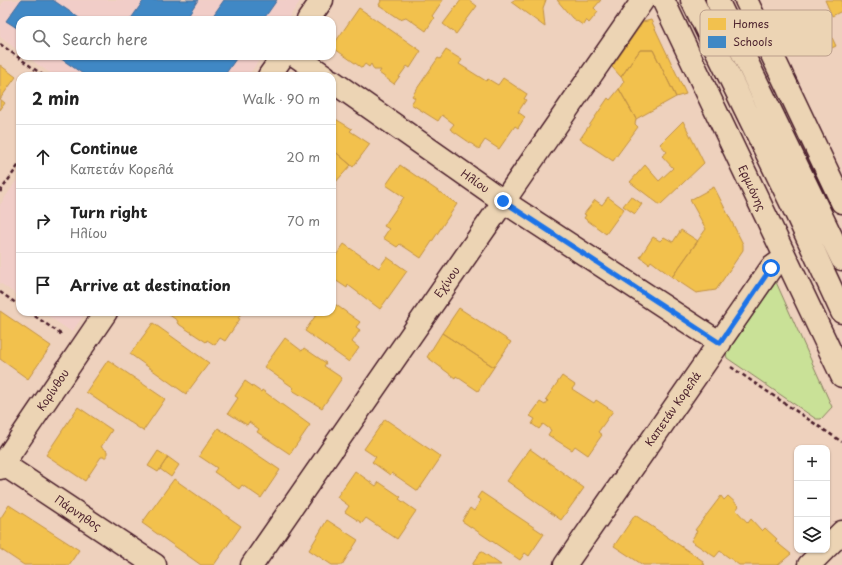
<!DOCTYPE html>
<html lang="en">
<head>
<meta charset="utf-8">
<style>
	body { margin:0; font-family:"Playpen Sans",sans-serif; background:#f6f6f6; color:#222 }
	.controls { position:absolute; right:12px; bottom:12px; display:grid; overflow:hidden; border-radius:8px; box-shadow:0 1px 3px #0004 }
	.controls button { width:36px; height:36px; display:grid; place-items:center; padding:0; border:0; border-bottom:1px solid #e0e0e0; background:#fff; color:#222; font:20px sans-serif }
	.stop { position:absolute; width:12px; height:12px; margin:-9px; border:3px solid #1a73e8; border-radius:50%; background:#fff }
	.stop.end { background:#1a73e8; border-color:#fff; box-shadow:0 1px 4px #0008 }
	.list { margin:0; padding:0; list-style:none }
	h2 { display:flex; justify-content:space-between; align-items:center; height:52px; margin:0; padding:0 16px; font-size:17px }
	h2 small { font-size:13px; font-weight:400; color:#767676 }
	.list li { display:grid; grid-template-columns:26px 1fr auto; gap:12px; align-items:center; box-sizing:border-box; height:64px; padding:0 16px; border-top:1px solid #e0e0e0 }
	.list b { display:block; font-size:15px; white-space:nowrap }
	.list p { margin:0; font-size:13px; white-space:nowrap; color:#767676 }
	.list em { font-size:13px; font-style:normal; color:#767676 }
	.icon { flex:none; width:22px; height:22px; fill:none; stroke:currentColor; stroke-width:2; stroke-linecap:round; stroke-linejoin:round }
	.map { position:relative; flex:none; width:842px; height:565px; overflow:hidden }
	.search { position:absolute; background:#fff; box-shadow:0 1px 3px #0004; left:16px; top:16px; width:320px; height:44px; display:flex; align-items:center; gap:10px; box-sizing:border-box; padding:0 14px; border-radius:12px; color:#767676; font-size:15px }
	.panel { position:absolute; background:#fff; box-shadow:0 1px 3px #0004; left:16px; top:72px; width:320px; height:244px; border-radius:12px }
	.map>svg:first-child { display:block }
	.built { fill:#f1cdc8 }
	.green { fill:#c9e197; stroke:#8a8061 }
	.homes { fill:#f2c14e; stroke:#c09044 }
	.schools { fill:#3f88c5; stroke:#426897 }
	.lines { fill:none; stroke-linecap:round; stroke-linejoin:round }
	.minor-casing { stroke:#4a1f2b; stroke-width:25 }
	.major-casing { stroke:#4a1f2b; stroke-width:25 }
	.path { stroke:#4a1f2b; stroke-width:2.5; stroke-dasharray:4 3; stroke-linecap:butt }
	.minor { stroke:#ecd4b4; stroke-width:22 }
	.major { stroke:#ecd4b4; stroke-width:22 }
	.route { stroke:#1a73e8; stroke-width:5 }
	.labels { text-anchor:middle; stroke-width:4; stroke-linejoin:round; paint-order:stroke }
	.street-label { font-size:11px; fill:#4a1f2b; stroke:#ecd4b4 }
	.key { fill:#ecd4b4; stroke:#bb9e8b; stroke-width:1 }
	.key-label { font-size:11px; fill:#4a1f2b }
</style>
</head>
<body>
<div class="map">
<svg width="842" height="565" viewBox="0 0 842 565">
	<rect width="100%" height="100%" fill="#eed1bd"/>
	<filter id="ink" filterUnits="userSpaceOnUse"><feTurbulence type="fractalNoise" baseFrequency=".025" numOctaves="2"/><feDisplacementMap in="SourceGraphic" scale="8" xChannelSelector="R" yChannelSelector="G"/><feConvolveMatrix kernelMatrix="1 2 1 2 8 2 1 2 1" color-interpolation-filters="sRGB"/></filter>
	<g filter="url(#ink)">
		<path class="built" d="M4,0H301L287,20H20V52L0,37V7Z
			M26,56H262L248,76H54Z
			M20,175V297L0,283V205Z
			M42,312H86L72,332Z"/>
		<path class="green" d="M776,282L832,407L821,419H816L727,358L726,354Z"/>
		<path class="homes" d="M380,0H443L432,16L434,18L426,31L406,17L400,19L379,5L381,1Z
			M461,0H469L477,6L456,34L443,24Z
			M514,0H546L543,8L545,27L511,2Z
			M557,0H601L594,8L598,12L589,23L586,20L583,25L572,18Z
			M825,0H842V11L832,16Z
			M359,8L421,51L410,68L407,66L394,84L379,73L381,70H374L371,64L369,67L365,64L362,68L332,47Z
			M651,20L686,94L676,97L653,50H640L621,77L612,67L643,22Z
			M825,23L836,46L817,55L807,31Z
			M446,50L462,60L459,64L486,81L488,79L498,85L503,78L527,94L524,99L526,100L518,112L525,117L518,128L515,126L499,149L485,140L479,149L450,129L454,124L442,115L438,121L411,104L415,98L412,96L438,58L440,59Z
			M640,50H653L676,97L636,119L619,89L624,81L621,77Z
			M0,65L16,77L0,99Z
			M619,89L636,119L635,124L638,127L613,161L580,139L608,98L610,100Z
			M0,99L5,103L0,110Z
			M334,118L352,129L350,131L370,144L353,167L332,149V121Z
			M683,121L704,163L660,205L630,182L645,165L659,181L673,168L662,156L667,152L660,144Z
			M332,149L351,165L334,184L336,185L332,189Z
			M400,165L457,204L421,258L400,244L397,247L383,238L389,229L384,226L404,197L386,185Z
			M714,187L743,244V250L716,290L696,293L672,277L706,229L690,200Z
			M631,196L642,204L635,214L623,206Z
			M608,197L624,209L606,234L584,218L586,215L584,214L595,200L602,205Z
			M681,230L698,241L672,277L651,261L649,264L640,257L653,237L660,241L664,237L673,242Z
			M344,244L379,268L387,257L407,271L380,309L348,285L347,288L332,278V261Z
			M332,302L360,322L356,327L360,330L352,342L359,348L349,362L305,331L318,312H332Z
			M459,308L511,342L494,367L442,333Z
			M0,311L51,346L28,379L0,359Z
			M165,312H242L238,318L240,319L225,341L220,338L215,345L207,340L206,342L177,323L178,321Z
			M153,323L209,363L186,394L130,354Z
			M442,333L494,367L478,391L456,376L455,378L427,357Z
			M285,338L302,351L304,348L326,363L324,366L342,378L322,408L292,390L294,388L264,367Z
			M108,360L165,399L143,431L86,392Z
			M562,376L575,385L572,389L594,403L596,400L613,411L598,432L602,435L588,455L575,446L572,450L548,435L551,430L543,424L539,429L532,424L535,419L530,416L540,402L545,405L548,401L546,399Z
			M245,381L261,392L262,390L310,425L290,454L257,432L259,429L249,422L247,425L228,413L238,398L235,396Z
			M78,407L112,430L101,447L107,451V457H101L85,481L46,455Z
			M385,419L441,457L418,491L392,473L390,475L372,462L376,457L364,449Z
			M218,428L280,470L261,498L242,485L239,489L214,472L217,468L199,456Z
			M530,449L584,488L561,520L507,481Z
			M158,451L168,457L158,472L148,466Z
			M168,457L179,465L171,477L160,469Z
			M355,471L376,486L379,482L401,497L399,499L416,511L397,539L366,518L362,523L345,512L349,506L337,497Z
			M174,479L241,526L214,565H201L142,523Z
			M481,492L544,534L529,556L525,553L520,560L462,521L470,508L474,511L481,500L477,498Z
			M721,496L724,500L728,496L739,506L736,510L748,523L751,519L762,531L765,528L777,539L775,541L791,554L778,565H739L720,551L715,557L691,541L697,531L695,530Z
			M9,505L79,550L69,565H24L0,549V519Z
			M635,515L703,561L702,563L705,565H643L614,546Z
			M327,520L358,540L342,565H332L309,550Z
			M481,551L501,565H472Z"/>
		<path class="schools" d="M21,0H53L82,20H20V30L6,21Z
			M144,0H198L185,20H130Z
			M224,0H277L263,20H210Z
			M57,56H238L224,76H86Z"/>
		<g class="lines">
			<g class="minor-casing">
				<path id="minor" d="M663,0L842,376
					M692,0L796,213L842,312
					M717,0L842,259
					M746,0L842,202
					M308,20L322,0
					M296,56L325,76
					M269,76L283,56
					M332,81L503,201L720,343
					M0,462L155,565
					M0,468L106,312
					M252,565L643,0
					M565,565L771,268L785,258"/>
			</g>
			<g class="major-casing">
				<path id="major" d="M827,547L842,532
					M809,565L824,550"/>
			</g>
			<path class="path" d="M0,44L44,76
				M0,192L20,163
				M0,292L20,306
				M29,312L62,335
				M731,367L842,442"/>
			<use href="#minor" class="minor"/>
			<use href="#major" class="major"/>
		</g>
	</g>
	<g class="lines" filter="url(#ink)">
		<path class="route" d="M503,201L720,343L771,268"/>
	</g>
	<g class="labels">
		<g class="street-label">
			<text transform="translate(475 181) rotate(35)" y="4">Ηλίου</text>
			<text transform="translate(752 188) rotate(65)" y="4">Ερμιόνης</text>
			<text transform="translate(447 282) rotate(-55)" y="4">Εχίνου</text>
			<text transform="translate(53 390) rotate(-56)" y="4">Κορίνθου</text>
			<text transform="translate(673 409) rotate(-55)" y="4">Καπετάν Κορελά</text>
			<text transform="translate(78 513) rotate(34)" y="4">Πάρνηθος</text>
		</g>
	</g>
	<rect x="700" y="10" width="132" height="46" rx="6" class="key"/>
	<rect x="708" y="18" width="18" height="12" fill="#f2c14e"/>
	<rect x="708" y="36" width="18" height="12" fill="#3f88c5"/>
	<g class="key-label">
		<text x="733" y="28">Homes</text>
		<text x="733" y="46">Schools</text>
	</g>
</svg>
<div class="controls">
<button>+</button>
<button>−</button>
<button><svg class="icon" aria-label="layers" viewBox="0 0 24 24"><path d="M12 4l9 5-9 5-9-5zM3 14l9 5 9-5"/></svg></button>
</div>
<div class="stop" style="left:771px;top:268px"></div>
<div class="stop end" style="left:503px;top:201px"></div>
<div class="search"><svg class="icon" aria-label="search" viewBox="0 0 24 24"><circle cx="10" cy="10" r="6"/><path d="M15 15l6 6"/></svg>Search here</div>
<section class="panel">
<h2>2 min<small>Walk · 90 m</small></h2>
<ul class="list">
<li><svg class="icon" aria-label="ahead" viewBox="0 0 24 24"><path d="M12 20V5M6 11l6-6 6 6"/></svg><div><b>Continue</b><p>Καπετάν Κορελά</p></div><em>20 m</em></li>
<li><svg class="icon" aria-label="right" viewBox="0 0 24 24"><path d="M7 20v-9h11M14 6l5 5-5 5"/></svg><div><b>Turn right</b><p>Ηλίου</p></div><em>70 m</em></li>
<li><svg class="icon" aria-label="arrive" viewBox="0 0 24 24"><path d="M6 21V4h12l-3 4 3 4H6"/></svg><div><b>Arrive at destination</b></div></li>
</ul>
</section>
</div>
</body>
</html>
